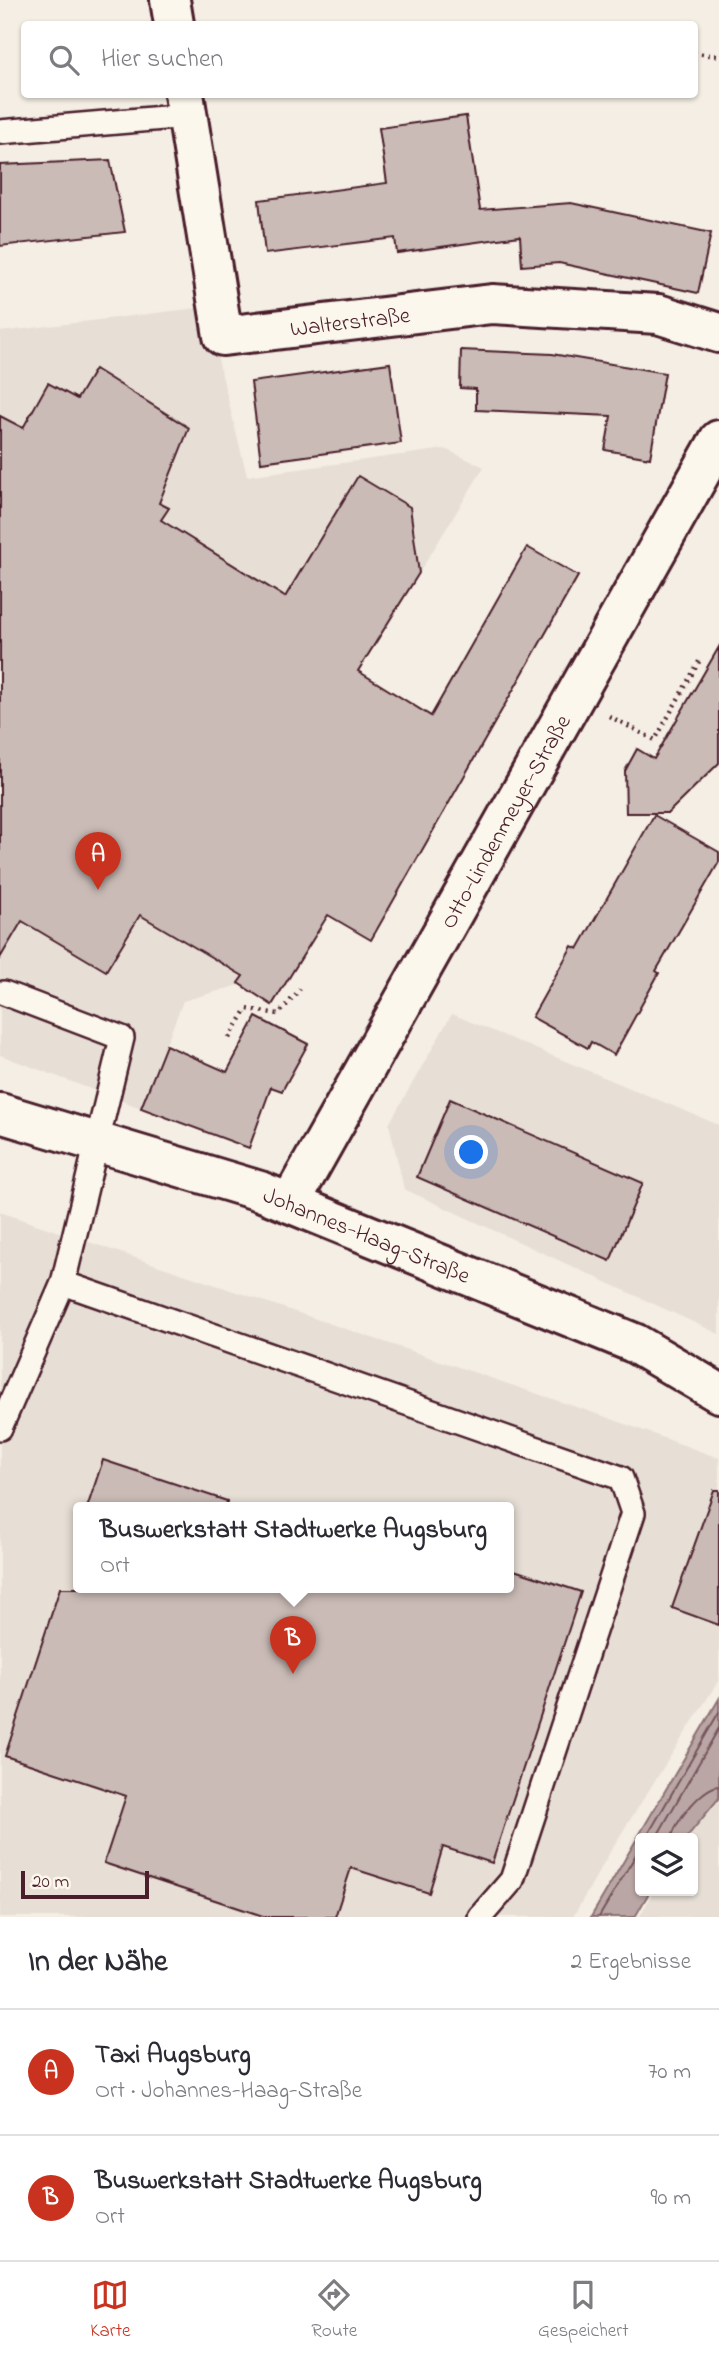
<!DOCTYPE html>
<html lang="de">
<head>
<meta charset="utf-8">
<style>
	body { margin:0; font-family:"Indie Flower",sans-serif; background:#f7f7f7; color:#2b2b33 }
	.controls { position:absolute; right:21px; bottom:21px; display:grid; overflow:hidden; border-radius:7px; box-shadow:0 2px 5px #0004 }
	.controls button { width:63px; height:63px; display:grid; place-items:center; padding:0; border:0; border-bottom:2px solid #e1e1e2; background:#fff; color:#2b2b33; font:35px sans-serif }
	.scale { position:absolute; left:21px; bottom:18px; width:128px; box-sizing:border-box; padding-left:7px; border:4px solid #4a1f2b; border-top:0; font-size:19px; line-height:24px; white-space:nowrap; color:#4a1f2b; -webkit-text-stroke:5px #fbf7ec; paint-order:stroke }
	.you { position:absolute; left:472px; top:1153px; width:24px; height:24px; margin:-18px; border:5px solid #fff; border-radius:50%; background:#1a73e8; box-shadow:0 0 0 10px #1a73e833 }
	.badge { display:grid; place-items:center; width:46px; height:46px; border-radius:50%; background:#c8321e; color:#fff; font-size:23px; font-weight:700 }
	.pin { position:absolute; translate:-50% -58px; filter:drop-shadow(0 2px 4px #0008) }
	.pin::after { content:''; position:absolute; top:37px; width:24px; height:21px; background:inherit; clip-path:polygon(0 0,100% 0,50% 100%) }
	.popup { position:absolute; left:73px; top:1502px; width:441px; height:91px; box-sizing:border-box; display:grid; place-content:center; border-radius:7px; background:#fff; filter:drop-shadow(0 2px 5px #0005); font-size:23px; white-space:nowrap; color:#7c7c81 }
	.popup b { font-size:26px; color:#2b2b33 }
	.popup::after { content:''; position:absolute; left:50%; top:100%; margin-left:-14px; border:14px solid transparent; border-top-color:#fff }
	.list { margin:0; padding:0; list-style:none }
	h2 { display:flex; justify-content:space-between; align-items:center; height:91px; margin:0; padding:0 28px; font-size:30px }
	h2 small { font-size:23px; font-weight:400; color:#7c7c81 }
	.list li { display:grid; grid-template-columns:46px 1fr auto; gap:21px; align-items:center; box-sizing:border-box; height:126px; padding:0 28px; border-top:2px solid #e1e1e2 }
	.list b { display:block; font-size:26px; white-space:nowrap }
	.list p { margin:0; font-size:23px; white-space:nowrap; color:#7c7c81 }
	.list em { font-size:23px; font-style:normal; color:#7c7c81 }
	.icon { flex:none; width:38px; height:38px; fill:none; stroke:currentColor; stroke-width:2; stroke-linecap:round; stroke-linejoin:round }
	.map { position:relative; flex:none; width:719px; height:1917px; overflow:hidden }
	.search { position:absolute; background:#fff; box-shadow:0 2px 5px #0004; left:21px; right:21px; top:21px; height:77px; display:flex; align-items:center; gap:18px; box-sizing:border-box; padding:0 24px; border-radius:7px; color:#7c7c81; font-size:26px }
	.sheet { height:343px; background:#fff }
	nav { display:flex; justify-content:space-around; align-items:center; box-sizing:border-box; height:98px; border-top:2px solid #e1e1e2; background:#fff; font-size:19px; color:#7c7c81 }
	nav a { display:grid; justify-items:center; gap:4px }
	nav .on { color:#c8321e }
	.map>svg:first-child { display:block }
	.built { fill:#e7dfd6; fill-rule:evenodd }
	.water { fill:#baa7a5; stroke:#8d7174; stroke-width:2 }
	.lines { fill:none; stroke-linecap:round; stroke-linejoin:round }
	.shore { stroke:#77555c; stroke-width:2 }
	.building { fill:#cabbb6; stroke:#4a1f2b; stroke-width:2 }
	.lane-casing { stroke:#4a1f2b; stroke-width:28 }
	.street-casing { stroke:#4a1f2b; stroke-width:44 }
	.path { stroke:#4a1f2b; stroke-width:4.5; stroke-dasharray:2 5; stroke-linecap:butt }
	.lane { stroke:#fbf7ec; stroke-width:23 }
	.street { stroke:#fbf7ec; stroke-width:38 }
	.labels { text-anchor:middle; stroke-width:6; stroke-linejoin:round; paint-order:stroke }
	.street-label { font-size:23px; fill:#4a1f2b; stroke:#fbf7ec }
</style>
</head>
<body>
<div class="map">
<svg width="719" height="1917" viewBox="0 0 719 1917">
	<rect width="100%" height="100%" fill="#f4eee4"/>
	<filter id="ink" filterUnits="userSpaceOnUse"><feTurbulence type="fractalNoise" baseFrequency=".0143" numOctaves="2"/><feDisplacementMap in="SourceGraphic" scale="14" xChannelSelector="R" yChannelSelector="G"/><feConvolveMatrix kernelMatrix="1 2 1 2 8 2 1 2 1" color-interpolation-filters="sRGB"/></filter>
	<g filter="url(#ink)">
		<path class="built" d="M205,307L247,476L445,449L484,467L226,889L249,966L236,986L183,1001L141,1108L0,1055V332Z
			M452,1014L719,1125V1334L404,1189L389,1124Z
			M0,1212L606,1417L719,1458V1680L614,1845L573,1917H0ZM78,1508H508V1588H78Z
			M719,1789V1917H639L654,1891H693V1838H687Z"/>
		<path class="water" d="M719,1699V1798L686,1838H640V1891H650L635,1917H591Z"/>
		<g class="lines">
			<path class="shore" d="M646,1838L719,1712
				M656,1838L719,1728
				M672,1838C673,1823 703,1787 719,1786
				M599,1917L640,1848"/>
		</g>
		<path class="building" d="M466,116L480,210L571,203L711,233L698,293L559,263L522,266L520,236L397,253L395,238L265,254L259,200L387,183L379,128Z
			M110,160L125,232L0,246V165Z
			M461,350L552,354L665,373L650,458L605,450L611,416L476,410V389L460,388Z
			M390,363L401,443L261,462L251,382Z
			M95,369L189,428L159,503L169,508L161,520L285,597L358,476L410,507L419,573L358,671L431,716L527,547L578,576L371,940L328,915L272,1005L238,983L243,976L140,915L106,971L22,921L0,958V416L23,428L48,383L77,399Z
			M719,647V763L668,813H626L625,771L637,749L654,759Z
			M654,815L719,852V862L656,971L659,973L614,1055L591,1042L588,1048L532,1017L572,946L578,949Z
			M256,1017L308,1044L282,1091L271,1087L249,1148L141,1108L166,1045L227,1072Z
			M450,1099L643,1183L610,1261L417,1177Z
			M103,1460L227,1501L226,1508H87Z
			M714,1490H719V1625L672,1608Z
			M508,1568L581,1592L492,1863L443,1847L429,1893L351,1868L335,1917H266L104,1863L126,1796L5,1756L60,1588H508Z"/>
		<g class="lines">
			<g class="lane-casing">
				<path id="lane" d="M0,132L187,116
					M63,1283L621,1478L633,1513L512,1880L480,1917
					M0,1428L63,1283L122,1038L4,993"/>
			</g>
			<g class="street-casing">
				<g id="street">
					<path d="M170,0L174,24"/>
					<path id="s1" d="M184,94L223,336L492,304L658,314L719,333"/>
					<path id="s2" d="M0,1113L260,1191L634,1343L719,1393"/>
					<path id="s3" d="M290,1203L719,440"/>
				</g>
			</g>
			<path class="path" d="M694,53L719,56
				M609,716L655,740L701,658
				M229,1038L247,1009L279,1014L300,989"/>
			<use href="#lane" class="lane"/>
			<use href="#street" class="street"/>
		</g>
	</g>
	<g class="labels">
		<g class="street-label">
			<text dy="8" stroke="none"><textPath href="#s1" startOffset="373">Walterstraße</textPath></text>
			<text dy="8" stroke="none"><textPath href="#s3" startOffset="438">Otto-Lindenmeyer-Straße</textPath></text>
			<text dy="8" stroke="none"><textPath href="#s2" startOffset="387">Johannes-Haag-Straße</textPath></text>
		</g>
	</g>
</svg>
<div class="controls">
<button><svg class="icon" aria-label="layers" viewBox="0 0 24 24"><path d="M12 4l9 5-9 5-9-5zM3 14l9 5 9-5"/></svg></button>
</div>
<div class="scale">20 m</div>
<div class="you"></div>
<div class="pin badge" style="left:98px;top:890px">A</div>
<div class="pin badge" style="left:293px;top:1674px">B</div>
<div class="popup"><b>Buswerkstatt Stadtwerke Augsburg</b>Ort</div>
<div class="search"><svg class="icon" aria-label="search" viewBox="0 0 24 24"><circle cx="10" cy="10" r="6"/><path d="M15 15l6 6"/></svg>Hier suchen</div>
</div>
<section class="sheet">
<h2>In der Nähe<small>2 Ergebnisse</small></h2>
<ul class="list">
<li><span class="badge">A</span><div><b>Taxi Augsburg</b><p>Ort · Johannes-Haag-Straße</p></div><em>70 m</em></li>
<li><span class="badge">B</span><div><b>Buswerkstatt Stadtwerke Augsburg</b><p>Ort</p></div><em>90 m</em></li>
</ul>
</section>
<nav>
<a class="on"><svg class="icon" aria-label="map" viewBox="0 0 24 24"><path d="M3 6l6-2 6 2 6-2v14l-6 2-6-2-6 2zM9 4v14M15 6v14"/></svg>Karte</a>
<a><svg class="icon" aria-label="directions" viewBox="0 0 24 24"><path d="M12 3l9 9-9 9-9-9zM9 14v-3h6M13 9l2 2-2 2"/></svg>Route</a>
<a><svg class="icon" aria-label="saved" viewBox="0 0 24 24"><path d="M7 4h10v16l-5-4-5 4z"/></svg>Gespeichert</a>
</nav>
</body>
</html>
